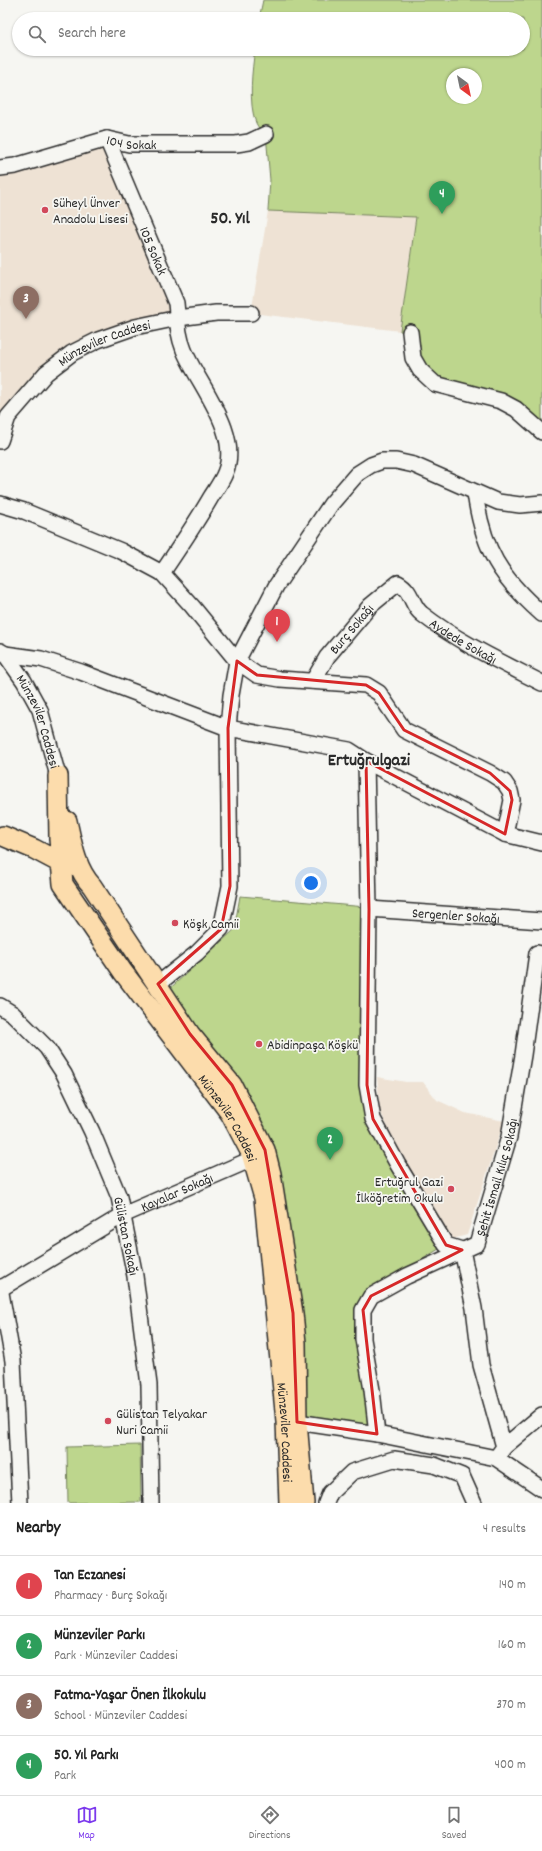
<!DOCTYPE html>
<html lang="en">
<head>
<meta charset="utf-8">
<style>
	body { margin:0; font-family:Dekko,sans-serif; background:#f6f6f6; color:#222 }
	.compass { position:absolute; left:446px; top:68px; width:36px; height:36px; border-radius:50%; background:#fff; box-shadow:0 1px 3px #0004; rotate:147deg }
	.you { position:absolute; left:311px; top:883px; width:14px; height:14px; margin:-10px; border:3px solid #fff; border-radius:50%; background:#1a73e8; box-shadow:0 0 0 6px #1a73e833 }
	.badge { display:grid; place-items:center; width:26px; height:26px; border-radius:50%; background:#7c3aed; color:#fff; font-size:13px; font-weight:700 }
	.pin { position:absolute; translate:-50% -33px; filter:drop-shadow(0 1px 2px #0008) }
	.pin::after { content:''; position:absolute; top:21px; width:14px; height:12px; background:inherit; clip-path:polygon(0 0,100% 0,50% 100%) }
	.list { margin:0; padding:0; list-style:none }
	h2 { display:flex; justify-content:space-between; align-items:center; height:52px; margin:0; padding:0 16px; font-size:17px }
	h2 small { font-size:13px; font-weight:400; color:#767676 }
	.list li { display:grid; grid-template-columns:26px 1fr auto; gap:12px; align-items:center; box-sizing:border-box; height:60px; padding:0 16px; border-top:1px solid #e0e0e0 }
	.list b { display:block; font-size:15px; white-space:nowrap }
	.list p { margin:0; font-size:13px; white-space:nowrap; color:#767676 }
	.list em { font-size:13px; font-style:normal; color:#767676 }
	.icon { flex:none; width:22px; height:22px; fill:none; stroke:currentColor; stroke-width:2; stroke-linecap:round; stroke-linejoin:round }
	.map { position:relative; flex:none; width:542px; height:1503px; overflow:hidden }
	.search { position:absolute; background:#fff; box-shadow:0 1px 3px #0004; left:12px; right:12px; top:12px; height:44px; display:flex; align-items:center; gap:10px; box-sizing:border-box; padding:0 14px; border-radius:22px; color:#767676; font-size:15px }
	.sheet { height:292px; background:#fff }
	nav { display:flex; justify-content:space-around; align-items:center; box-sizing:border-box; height:56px; border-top:1px solid #e0e0e0; background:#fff; font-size:11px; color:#767676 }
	nav a { display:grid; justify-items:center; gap:2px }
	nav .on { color:#7c3aed }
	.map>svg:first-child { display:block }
	.built { fill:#eee2d4 }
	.green { fill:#bdd68d; stroke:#74805c; fill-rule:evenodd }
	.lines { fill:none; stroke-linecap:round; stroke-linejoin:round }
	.minor-casing { stroke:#2b2b2b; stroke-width:18 }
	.major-casing { stroke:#2b2b2b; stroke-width:22 }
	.minor { stroke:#f6f6f2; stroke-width:15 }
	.major { stroke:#fcdcac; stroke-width:19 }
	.marked { fill:none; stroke:#d62828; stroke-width:3; stroke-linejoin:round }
	.poi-dot { fill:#d1495b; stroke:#f6f6f2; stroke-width:1.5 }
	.labels { text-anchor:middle; stroke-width:3.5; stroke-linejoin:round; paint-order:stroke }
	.street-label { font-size:14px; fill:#2b2b2b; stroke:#f6f6f2 }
	.poi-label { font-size:14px; fill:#2b2b2b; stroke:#f6f6f2; text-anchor:start }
	.district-label { font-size:18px; font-weight:bold; fill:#2b2b2b; stroke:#f6f6f2 }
</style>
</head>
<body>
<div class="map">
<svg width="542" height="1503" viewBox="0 0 542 1503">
	<rect width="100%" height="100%" fill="#f6f6f2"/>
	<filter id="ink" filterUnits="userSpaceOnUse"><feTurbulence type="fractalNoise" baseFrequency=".025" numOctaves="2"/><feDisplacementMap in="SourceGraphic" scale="8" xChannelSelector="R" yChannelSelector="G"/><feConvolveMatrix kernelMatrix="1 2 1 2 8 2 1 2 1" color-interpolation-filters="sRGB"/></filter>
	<g filter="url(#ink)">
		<path class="built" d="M107,139L178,318L72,353L8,417L0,413V168Z
			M268,211L416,217L400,331L251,313Z
			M377,1077L406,1082H423L437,1100L465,1113L504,1121L467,1235L449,1240L395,1143L380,1111Z"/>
		<path class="green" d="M263,0H542V427L516,409L420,370L410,333L400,331L416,217L268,211L270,180L266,134C262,131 258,128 256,123C248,104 252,69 255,49H523V19H259ZM452,74H476V98H452Z
			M240,896L366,907L360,1035L362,1096L442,1247L369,1293V1428L302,1417L280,1201L165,993L234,930Z
			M140,1445L141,1502L68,1503L67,1447Z"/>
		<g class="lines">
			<g class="minor-casing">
				<g id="minor">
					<path id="s1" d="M107,139L176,303C178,321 177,332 184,350C198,385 242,433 225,473C222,481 216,489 211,497C196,523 179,548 162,573"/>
					<path id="s2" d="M0,168L15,166L107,139L129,144H236L249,142L266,134"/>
					<path d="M410,332L413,358L420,370L435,384L501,401L516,409L542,432"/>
					<path id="s3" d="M0,441L8,417L46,373L72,353L98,340L135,327L178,318L216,313H251"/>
					<path d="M475,493C483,550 500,577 542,614"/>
					<path d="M0,504L24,511L121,551L162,573L192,606L237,661L257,675L280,679L366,685L379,693L404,730L490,773L504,782L510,791L512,800L505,834"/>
					<path id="s4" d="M0,651L5,654L24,681L40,710L58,776"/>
					<path d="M5,654L41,659L81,672L228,728L349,750L366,761L505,834L542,843"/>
					<path id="s5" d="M313,681L327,657L370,606L398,583C413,591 411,606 422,614C458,642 501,662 542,683"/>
					<path d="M366,761L369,909L367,1085L373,1119L398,1165L446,1245L462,1250L474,1308L481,1365L504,1447L496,1458"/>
					<path id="s6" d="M369,909L542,921"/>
					<path d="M158,984L197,953L221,929L230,886L228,728L231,695L237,661L276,586L331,504L357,474L371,465L382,461H396L414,465L498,502L520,505L542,503"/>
					<path id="s7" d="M0,1006L13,1014L47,1048L64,1074L92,1132L119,1197L135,1276L149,1385L151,1503"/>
					<path d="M0,1287L13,1361L20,1503"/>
					<path id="s8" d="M0,1289L123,1215L252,1159"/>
					<path d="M297,1422L377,1434L496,1458L542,1489"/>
					<path id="s9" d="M377,1434L372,1390L363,1339V1310L371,1296L407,1276L477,1244L509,1137L523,1055L537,953L542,954"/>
					<path d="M504,1447L542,1415"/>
					<path d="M326,1503L330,1493L352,1472L394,1459L434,1465L462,1476L474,1503"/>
				</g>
			</g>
			<g class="major-casing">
				<g id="major">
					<path id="s10" d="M58,776L59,839L63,884L123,972L230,1113L251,1153L264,1198L286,1421L289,1503"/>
					<path d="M67,821C72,844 76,869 92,886L190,1034L232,1085L265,1150L271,1174L293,1313L296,1343L297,1422L304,1503"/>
					<path d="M3,836L34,849L68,867"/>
				</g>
			</g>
			<use href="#minor" class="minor"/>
			<use href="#major" class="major"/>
		</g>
	</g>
	<path class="marked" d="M237,661L257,675L366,685L379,693L404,730L490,773L510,791L512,800L505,834L366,761L369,909L367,1085L373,1119L446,1245L462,1250L371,1296L363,1310L377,1434L297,1422L293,1313L265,1150L232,1085L190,1034L158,984L221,929L230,886L228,728Z"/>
	<g class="poi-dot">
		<circle cx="45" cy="210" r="4"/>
		<circle cx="175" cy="923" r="4"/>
		<circle cx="259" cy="1044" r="4"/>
		<circle cx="451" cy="1189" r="4"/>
		<circle cx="108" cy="1421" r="4"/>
	</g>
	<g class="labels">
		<g class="street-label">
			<text dy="5" stroke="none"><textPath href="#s2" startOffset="136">104 Sokak</textPath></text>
			<text dy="5" stroke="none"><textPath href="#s1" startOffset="121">105 Sokak</textPath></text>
			<text dy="5" stroke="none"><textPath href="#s3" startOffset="150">Münzeviler Caddesi</textPath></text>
			<text dy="5" stroke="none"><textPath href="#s5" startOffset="65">Burç Sokağı</textPath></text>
			<text dy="5" stroke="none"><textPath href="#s5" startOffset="220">Aydede Sokağı</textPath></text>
			<text dy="5" stroke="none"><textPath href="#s4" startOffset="82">Münzeviler Caddesi</textPath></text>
			<text dy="5" stroke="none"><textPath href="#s6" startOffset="87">Sergenler Sokağı</textPath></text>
			<text dy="5" stroke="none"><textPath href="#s10" startOffset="395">Münzeviler Caddesi</textPath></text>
			<text dy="5" stroke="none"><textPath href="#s9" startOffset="329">Şehit İsmail Kılıç Sokağı</textPath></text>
			<text dy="5" stroke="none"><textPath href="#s8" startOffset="202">Kayalar Sokağı</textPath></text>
			<text dy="5" stroke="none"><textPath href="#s7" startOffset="269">Gülistan Sokağı</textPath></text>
			<text dy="5" stroke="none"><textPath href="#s10" startOffset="719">Münzeviler Caddesi</textPath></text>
		</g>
		<g class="poi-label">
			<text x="53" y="207">Süheyl Ünver<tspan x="53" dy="16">Anadolu Lisesi</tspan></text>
			<text x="183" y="928">Köşk Camii</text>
			<text x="267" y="1049">Abidinpaşa Köşkü</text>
			<text x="443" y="1186" text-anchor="end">Ertuğrul Gazi<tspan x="443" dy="16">İlköğretim Okulu</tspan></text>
			<text x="116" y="1418">Gülistan Telyakar<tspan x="116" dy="16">Nuri Camii</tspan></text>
		</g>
		<g class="district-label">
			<text x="230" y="223">50. Yıl</text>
			<text x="369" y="765">Ertuğrulgazi</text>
		</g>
	</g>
</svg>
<svg class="compass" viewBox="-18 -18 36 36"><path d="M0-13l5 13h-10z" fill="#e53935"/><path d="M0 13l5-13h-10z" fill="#767676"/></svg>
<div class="you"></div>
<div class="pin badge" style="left:277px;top:642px;background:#e0444e">1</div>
<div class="pin badge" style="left:330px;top:1160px;background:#2e9e5b">2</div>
<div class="pin badge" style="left:26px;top:319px;background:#8d6e63">3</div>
<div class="pin badge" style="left:442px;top:214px;background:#2e9e5b">4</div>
<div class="search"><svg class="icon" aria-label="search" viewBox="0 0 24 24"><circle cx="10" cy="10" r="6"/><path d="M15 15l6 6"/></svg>Search here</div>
</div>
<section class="sheet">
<h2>Nearby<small>4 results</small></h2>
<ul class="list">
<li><span class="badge" style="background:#e0444e">1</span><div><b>Tan Eczanesi</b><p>Pharmacy · Burç Sokağı</p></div><em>140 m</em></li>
<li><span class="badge" style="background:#2e9e5b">2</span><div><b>Münzeviler Parkı</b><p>Park · Münzeviler Caddesi</p></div><em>160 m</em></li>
<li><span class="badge" style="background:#8d6e63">3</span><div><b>Fatma-Yaşar Önen İlkokulu</b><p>School · Münzeviler Caddesi</p></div><em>370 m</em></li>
<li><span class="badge" style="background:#2e9e5b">4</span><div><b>50. Yıl Parkı</b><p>Park</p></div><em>400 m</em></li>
</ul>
</section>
<nav>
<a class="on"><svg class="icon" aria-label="map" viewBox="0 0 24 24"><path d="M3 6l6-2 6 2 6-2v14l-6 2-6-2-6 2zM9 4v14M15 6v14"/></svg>Map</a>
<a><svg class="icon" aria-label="directions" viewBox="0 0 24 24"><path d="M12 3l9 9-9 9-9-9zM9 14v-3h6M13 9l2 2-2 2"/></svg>Directions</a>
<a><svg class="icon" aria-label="saved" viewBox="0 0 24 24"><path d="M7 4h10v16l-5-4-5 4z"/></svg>Saved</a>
</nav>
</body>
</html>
